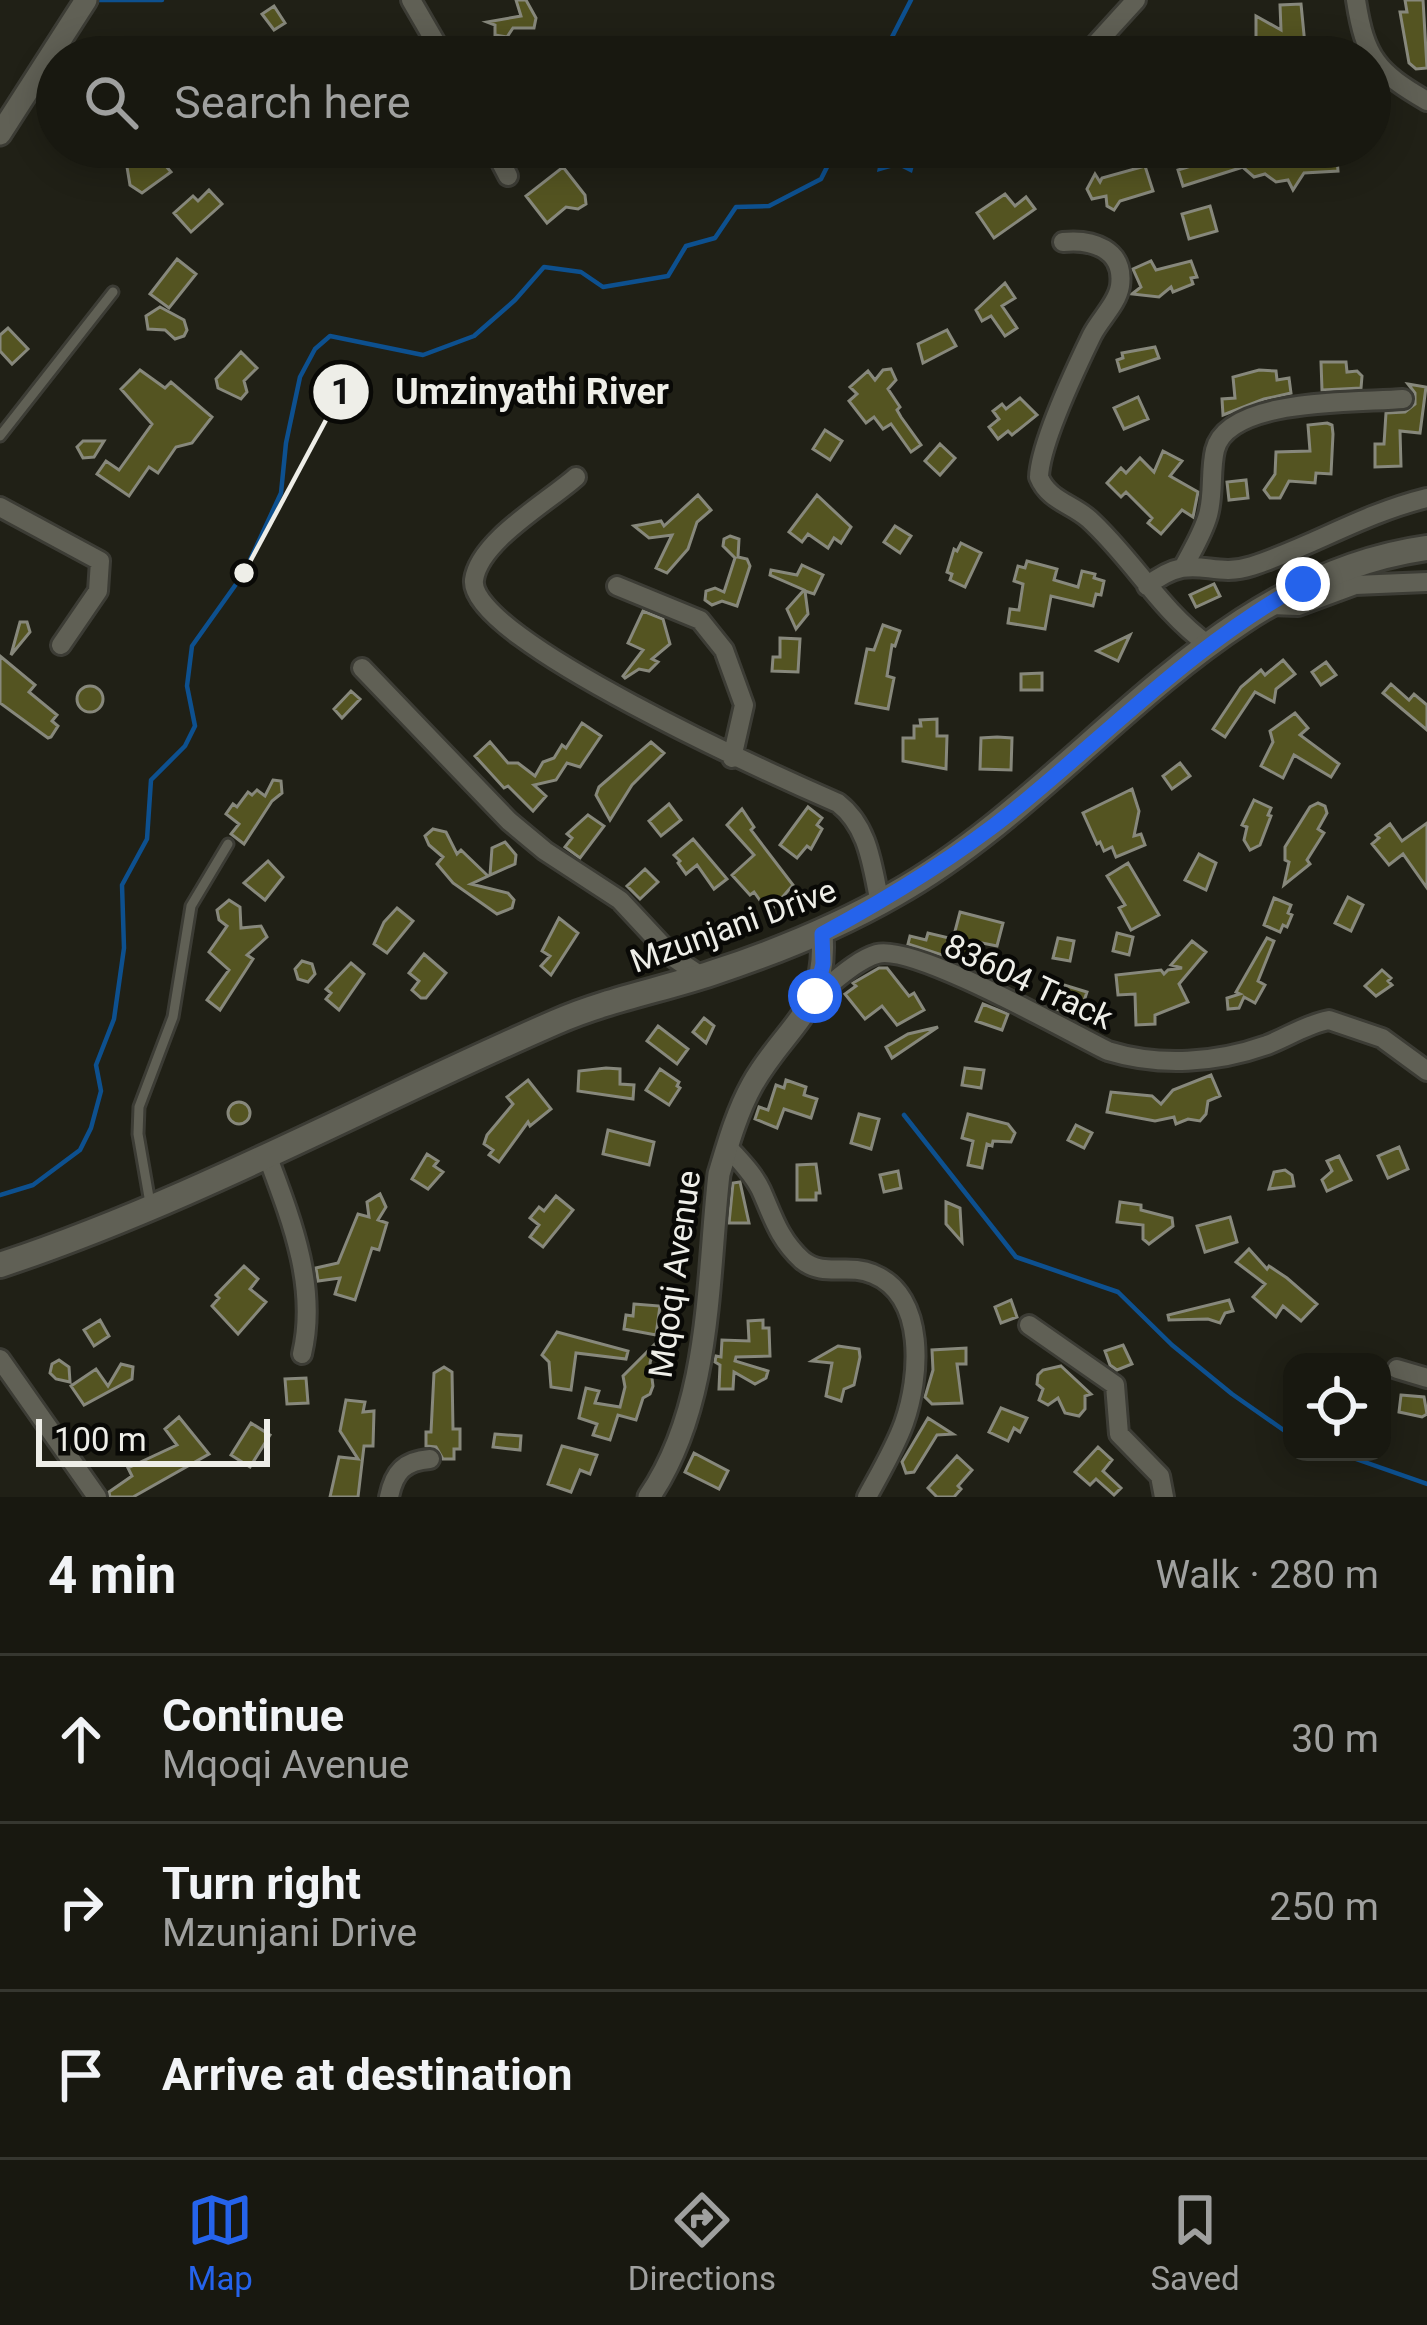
<!DOCTYPE html>
<html lang="en">
<head>
<meta charset="utf-8">
<style>
	body { margin:0; font-family:Roboto,sans-serif; background:#25251e; color:#f1f3f6 }
	.controls { position:absolute; right:36px; bottom:36px; display:grid; overflow:hidden; border-radius:24px; box-shadow:0 6px 30px #0003 }
	.controls button { width:108px; height:108px; display:grid; place-items:center; padding:0; border:0; border-bottom:3px solid #363730; background:#181810; color:#f1f3f6; font:60px sans-serif }
	.scale { position:absolute; left:36px; bottom:30px; width:234px; box-sizing:border-box; padding-left:12px; border:6px solid #eeeee8; border-top:0; font-size:33px; line-height:42px; white-space:nowrap; color:#eeeee8; -webkit-text-stroke:9px #090906; paint-order:stroke }
	.stop { position:absolute; width:36px; height:36px; margin:-27px; border:9px solid #2563eb; border-radius:50%; background:#fff }
	.stop.end { background:#2563eb; border-color:#fff; box-shadow:0 3px 12px #0008 }
	.list { margin:0; padding:0; list-style:none }
	h2 { display:flex; justify-content:space-between; align-items:center; height:156px; margin:0; padding:0 48px; font-size:51px }
	h2 small { font-size:39px; font-weight:400; color:#9fa09f }
	.list li { display:grid; grid-template-columns:78px 1fr auto; gap:36px; align-items:center; box-sizing:border-box; height:168px; padding:0 48px; border-top:3px solid #363730 }
	.list b { display:block; font-size:45px; white-space:nowrap }
	.list p { margin:0; font-size:39px; white-space:nowrap; color:#9fa09f }
	.list em { font-size:39px; font-style:normal; color:#9fa09f }
	.icon { flex:none; width:66px; height:66px; fill:none; stroke:currentColor; stroke-width:2; stroke-linecap:round; stroke-linejoin:round }
	.map { position:relative; flex:none; width:1427px; height:1497px; overflow:hidden }
	.search { position:absolute; background:#181810; box-shadow:0 6px 30px #0003; left:36px; right:36px; top:36px; height:132px; display:flex; align-items:center; gap:30px; box-sizing:border-box; padding:0 42px; border-radius:66px; color:#9fa09f; font-size:45px }
	.sheet { height:660px; background:#181810 }
	nav { display:flex; justify-content:space-around; align-items:center; box-sizing:border-box; height:168px; border-top:3px solid #363730; background:#181810; font-size:33px; color:#9fa09f }
	nav a { display:grid; justify-items:center; gap:6px }
	nav .on { color:#2563eb }
	.map>svg:first-child { display:block }
	.water { fill:#0d508f }
	.lines { fill:none; stroke-linecap:round; stroke-linejoin:round }
	.stream { stroke:#0d508f; stroke-width:4.5 }
	.building { fill:#545421; stroke:#87887c; stroke-width:3 }
	.service-casing { stroke:#3c3c35; stroke-width:15 }
	.minor-casing { stroke:#3c3c35; stroke-width:24 }
	.tertiary-casing { stroke:#3c3c35; stroke-width:27 }
	.secondary-casing { stroke:#3c3c35; stroke-width:30 }
	.service { stroke:#606055; stroke-width:9 }
	.minor { stroke:#606055; stroke-width:18 }
	.tertiary { stroke:#606055; stroke-width:21 }
	.secondary { stroke:#606055; stroke-width:24 }
	.route { stroke:#2563eb; stroke-width:15 }
	.labels { text-anchor:middle; stroke-width:9; stroke-linejoin:round; paint-order:stroke }
	.street-label { font-size:33px; fill:#eeeee8; stroke:#090906 }
	.leader { fill:none; stroke:#eeeee8; stroke-width:4.5 }
	.callout-dot { fill:#eeeee8; stroke:#090906; stroke-width:4.5 }
	.mark-label { font-size:36px; text-anchor:middle; font-weight:bold; fill:#111 }
	.callout-label { font-size:36px; text-anchor:middle; font-weight:bold; fill:#eeeee8; stroke:#090906; stroke-width:9; stroke-linejoin:round; paint-order:stroke }
</style>
</head>
<body>
<div class="map">
<svg width="1427" height="1497" viewBox="0 0 1427 1497">
	<rect width="100%" height="100%" fill="#202016"/>
	<path class="water" d="M909,147L918,151L912,173L898,166L877,172L879,160Z"/>
	<g class="lines">
		<path class="stream" d="M91,0H162
			M895,57L891,39L911,0
			M904,1115L1016,1257L1118,1292L1172,1345L1232,1394L1292,1436
			M0,1195L33,1185L80,1150L91,1128L101,1091L96,1065L114,1019L124,948L122,885L147,839L151,780L185,746L195,726L187,686L192,646L244,573L281,493L286,443L300,377L315,349L330,336L423,355L474,336L515,300L544,267L581,272L603,287L668,276L686,246L715,238L736,207L769,206L821,179L831,159
			M1336,1452L1427,1484"/>
	</g>
	<path class="building" d="M516,0H526L536,18L534,28H513L507,37L495,35V25L487,22L521,16Z
		M1405,0H1423L1427,68L1416,69L1409,63L1400,12H1407Z
		M1301,4L1305,45L1333,48V57H1268L1267,46L1256,38V16L1281,30L1280,5Z
		M274,6L285,23L274,30L262,14Z
		M1183,41L1188,57H1166L1163,47Z
		M153,147H189L165,165L171,172L142,193L130,185L127,167Z
		M1233,147L1238,163H1264L1278,157L1298,163V153H1332V158H1337L1338,171L1304,173L1293,190L1288,180L1276,182L1265,174L1254,177L1238,163L1240,168L1183,186L1178,170L1191,166L1189,161Z
		M1145,166L1153,191L1120,201L1114,210L1107,206L1106,196L1092,199L1087,189L1095,174L1100,182L1102,178Z
		M563,167L585,195L586,204L578,209L566,207L547,223L526,196Z
		M209,190L222,204L191,232L174,213L193,196L198,201Z
		M1005,194L1015,206L1026,197L1035,209L994,238L977,213Z
		M1210,206L1217,231L1189,239L1182,214Z
		M177,259L196,274L169,308L150,294Z
		M1151,261L1156,270L1191,261L1197,277L1191,278L1193,284L1173,292L1171,287L1159,297L1132,294L1141,287L1133,269Z
		M1005,283L1015,298L1002,306L1017,328L1005,336L991,316L982,321L976,310Z
		M160,307L184,320L187,330L184,336L175,339L165,330L148,329L146,316Z
		M8,328L28,349L12,364L0,351V335Z
		M947,330L956,346L923,363L918,344Z
		M1155,347L1159,358L1120,371L1117,360L1123,358L1122,353Z
		M241,352L257,368L244,381L247,392L241,399L218,388L216,379Z
		M1321,362H1346L1347,372L1357,371L1362,376L1361,388L1322,390Z
		M891,369L896,380L888,389L900,407L897,410L901,417L921,445L911,452L891,424L883,429L874,417L866,423L849,401L857,394L850,387L868,371L875,380L883,370Z
		M140,370L165,388L171,382L212,417L192,443L176,447L158,473L149,467L129,496L97,474L106,461L119,470L152,424L121,389Z
		M1259,370L1276,371L1277,380L1289,378L1291,393L1264,399L1223,415L1222,399L1235,398L1233,377Z
		M1408,384L1426,387L1420,433L1400,431L1401,466L1375,467V444H1384L1386,413L1405,412L1415,404V393Z
		M1138,397L1148,419L1124,429L1114,408Z
		M1020,398L1037,415L1012,435L1008,431L998,439L989,427L999,419L993,411L1002,404L1006,409Z
		M1327,423L1332,425L1333,434L1331,474L1316,473L1315,483L1289,481L1280,498H1270L1264,490L1275,474L1276,452L1310,451L1308,425Z
		M825,430L842,441L830,460L813,449Z
		M83,441H104L94,457L83,458L77,447Z
		M940,444L955,458L940,475L925,461Z
		M1163,451L1182,461L1170,476L1198,492L1193,517L1182,510L1161,534L1148,523L1152,518L1126,492L1121,497L1107,483L1121,468L1126,473L1140,458L1154,472Z
		M1246,480L1248,498L1229,500L1227,482Z
		M698,495L711,510L697,522L688,549L667,573L656,568L672,535L649,538L634,526L661,521L664,526Z
		M817,495L851,527L841,543L834,538L828,548L808,534L802,542L789,532Z
		M895,526L911,536L900,553L884,542Z
		M730,536L739,539L738,557L747,559L750,566L737,606L722,601L712,605L705,600L706,591L715,588L724,592L735,558L723,546L724,539Z
		M961,543L981,553L965,587L950,580L952,574L947,572L954,549L957,551Z
		M1027,561L1057,569L1054,580L1078,587L1082,571L1095,574L1094,578L1104,581L1101,595L1096,594L1093,606L1051,596L1045,629L1008,623L1010,609L1019,610L1023,584L1014,581L1018,566L1025,568Z
		M802,565L823,575L814,594L805,591L808,614L796,629L787,609L804,590L770,575L771,570L797,575Z
		M1214,584L1220,596L1196,607L1190,595Z
		M643,611L663,619L670,644L652,659L658,662L649,671L639,669L625,678L623,676L643,650L628,643Z
		M20,622H27L30,632L11,655Z
		M883,625L900,631L895,646L892,645L887,676L894,678L888,709L856,703L867,649L874,650Z
		M1130,635L1118,661L1097,651Z
		M780,638L800,639L798,672L772,671L773,657H780Z
		M0,656L35,685L29,692L57,715L52,721L58,726L51,737L48,738L0,703Z
		M1283,660L1295,674L1276,689L1274,702L1255,692L1225,737L1213,729L1241,687L1261,670L1265,675Z
		M1326,662L1336,675L1321,685L1312,672Z
		M1042,673V690H1021V674Z
		M1391,684L1409,700L1414,694L1427,705V730L1383,693Z
		M77 699a13 13 0 1 1 26 0a13 13 0 1 1-26 0Z
		M351,691L360,699L342,718L334,709Z
		M1295,713L1308,728L1300,735L1339,764L1331,777L1294,755L1283,778L1261,766L1273,742L1270,731Z
		M937,719V736H947L946,769L903,761V738H914V726H921L920,720Z
		M582,723L601,736L580,767L567,763L556,780L534,785L546,796L533,811L508,786L504,788L475,756L490,742L508,763H518L535,776L543,762L554,758L562,745L566,748Z
		M997,737L1012,738L1011,770L980,769L981,738Z
		M651,742L664,753L632,785L610,820L596,795L599,787Z
		M1180,763L1190,776L1172,789L1163,776Z
		M273,780L281,781L282,793L272,801L244,844L231,834L239,824L226,814L233,804L237,807L248,792L252,795L257,790L265,796Z
		M1132,789L1139,811L1134,836L1141,834L1145,845L1116,857L1112,847L1104,851L1100,842L1097,844L1083,813Z
		M1254,800L1271,808L1268,815L1271,816L1260,845L1250,850L1244,840L1247,827L1242,825Z
		M1318,803L1325,806L1327,813L1318,829L1324,833L1307,860L1310,864L1284,885L1289,862L1285,860V847L1310,807Z
		M669,804L681,820L661,836L649,821Z
		M808,807L822,818L817,825L822,829L811,849L807,846L797,858L780,845Z
		M742,809L754,827L751,830L793,885L773,908L764,906L754,892L750,895L732,875L754,855L727,825Z
		M588,815L604,826L580,858L565,847L572,838L567,834Z
		M1427,823V888L1403,854L1389,865L1372,844L1379,838L1376,835L1390,824L1402,841Z
		M433,829L446,832L457,854L461,850L488,876L471,884L508,893L514,900L512,908L497,914L453,883L437,864L443,857L429,845L425,836Z
		M693,839L727,879L714,889L697,865L686,874L678,863L680,861L674,855Z
		M505,842L516,855L515,864L490,875L492,848Z
		M1199,854L1216,863L1206,890L1185,880Z
		M268,861L283,877L265,900L244,883Z
		M1128,863L1159,915L1131,930L1119,908L1125,905L1107,876Z
		M645,869L658,882L640,899L627,886Z
		M1348,897L1363,905L1351,931L1335,923Z
		M1274,898L1291,905L1288,913L1292,915L1287,927L1283,925L1280,932L1264,925Z
		M229,900L240,907L241,928L261,926L267,937L247,955L253,959L220,1010L207,1000L229,970L209,952L227,926L219,920L217,910Z
		M397,908L413,921L387,953L374,944L384,922Z
		M960,912L1003,923L997,946L982,943L976,966L908,944L910,936L926,940L928,933L953,939Z
		M559,918L578,933L551,975L541,966L550,956L542,951Z
		M1117,933L1133,937L1129,955L1113,951Z
		M1058,938L1074,941L1070,961L1053,958Z
		M1267,938L1274,941L1258,981L1265,985L1255,1003L1244,997L1239,1008L1228,1009L1227,998L1240,994L1236,992Z
		M1192,941L1206,952L1179,984L1188,1002L1155,1015V1024L1136,1025L1135,994L1118,995L1116,975L1161,970L1164,974L1168,970L1182,968L1171,965Z
		M424,954L446,973L426,998H421L412,990L419,981L409,973Z
		M302,961L312,964L315,974L308,982L298,979L295,969Z
		M351,963L364,974L339,1010L326,999L331,993L326,989Z
		M879,968H887L909,996L914,993L924,1010L897,1025L882,1006L865,1019L845,994L856,986L853,983Z
		M1382,970L1391,978L1388,981L1392,985L1376,996L1365,986Z
		M1064,985L1087,992L1079,1016L1056,1009Z
		M983,1004L1008,1014L1002,1030L976,1021Z
		M704,1018L714,1026L706,1043L693,1032Z
		M658,1026L688,1049L677,1064L647,1041Z
		M938,1027L892,1058L886,1047L908,1034Z
		M606,1068L620,1069V1084L634,1085L633,1099L578,1091L579,1071Z
		M965,1068L984,1070L981,1088L962,1085Z
		M660,1069L679,1082L677,1086L680,1088L669,1105L646,1090Z
		M1211,1075L1220,1096L1208,1101L1206,1114L1200,1121L1188,1119L1176,1124L1174,1117L1155,1121L1107,1112L1111,1092L1152,1096L1161,1104L1173,1090Z
		M528,1080L551,1109L530,1126L528,1122L499,1162L489,1155L493,1150L484,1144L487,1135L513,1104L507,1097Z
		M786,1080L806,1087L804,1095L817,1099L811,1118L784,1109L777,1128L755,1119L759,1107L768,1110L776,1085L784,1088Z
		M228 1113a11 11 0 1 1 22 0a11 11 0 1 1-22 0Z
		M859,1114L879,1119L871,1149L851,1143Z
		M968,1114L1008,1124L1015,1133L1011,1142L993,1141L992,1146L987,1144L982,1168L968,1165L973,1141L962,1138Z
		M1076,1125L1092,1133L1084,1148L1068,1140Z
		M608,1130L654,1142L649,1165L603,1154Z
		M1399,1147L1408,1169L1388,1178L1378,1156Z
		M427,1154L438,1161L434,1166L443,1172L428,1189L412,1179Z
		M1339,1156L1351,1180L1327,1191L1322,1180L1332,1171L1327,1161Z
		M816,1164L820,1193H816V1200H797V1165Z
		M1285,1170L1292,1175L1294,1186L1269,1189L1274,1172Z
		M898,1171L901,1188L884,1192L880,1175Z
		M740,1182L749,1223H729L733,1183Z
		M380,1194L386,1207L378,1220L387,1223L379,1250L372,1248L355,1300L335,1294L340,1278L318,1281L316,1268L338,1263L358,1214L369,1217L367,1202Z
		M556,1196L573,1210L543,1247L530,1237L539,1225L530,1218L539,1207L544,1211Z
		M946,1202L960,1208L962,1242L946,1224Z
		M1120,1202L1141,1205V1210L1172,1218L1173,1226L1149,1244L1143,1239V1225L1117,1222Z
		M1230,1217L1237,1242L1205,1252L1197,1226Z
		M1249,1249L1267,1269L1269,1266L1287,1278L1317,1304L1301,1321L1283,1306L1276,1317L1253,1297L1265,1284L1236,1262Z
		M244,1266L258,1279L250,1289L266,1302L238,1334L212,1306L219,1298L216,1295Z
		M1011,1300L1017,1317L1001,1323L995,1307Z
		M1229,1300L1233,1311L1225,1313L1220,1323L1208,1319L1169,1320L1168,1315Z
		M634,1304L660,1306L656,1335L624,1329L626,1315L633,1316Z
		M100,1320L109,1336L94,1346L84,1330Z
		M763,1320V1328H769L770,1356L736,1357L735,1361L768,1371L766,1378L755,1384L734,1372L733,1389H719L720,1365L715,1362L716,1356L721,1357L722,1340L749,1341L748,1321Z
		M557,1332L628,1351L626,1359L576,1353L571,1390L551,1387L549,1362L542,1355Z
		M655,1344L650,1363L653,1386L650,1394L643,1398L636,1420L618,1415L610,1440L593,1435L597,1424L579,1418L586,1388L599,1391L595,1403L620,1407L625,1387L623,1376Z
		M1123,1345L1132,1364L1117,1370L1110,1365L1105,1351Z
		M838,1346L859,1349L860,1357L854,1385L844,1389L841,1401L826,1396L832,1363L812,1361Z
		M966,1348V1364H957L962,1403L932,1404L925,1397L933,1370L932,1350Z
		M59,1360L69,1367L70,1382L56,1379L50,1373L52,1364Z
		M121,1364L133,1367L132,1379L84,1405L71,1386L96,1369L108,1386Z
		M1061,1366L1091,1394L1085,1396V1409L1079,1416L1065,1413L1058,1398L1048,1405L1039,1400L1043,1389L1037,1384L1038,1375L1043,1370Z
		M444,1367L452,1372L453,1429H460V1449H454V1459H443L436,1447L426,1446V1432H431L434,1373Z
		M306,1378L308,1403L287,1404L285,1379Z
		M1401,1395L1424,1397L1427,1414L1422,1417L1399,1412Z
		M346,1400L365,1402L363,1412L374,1411L373,1446H364L358,1497H330L339,1457L358,1459L340,1431Z
		M1001,1408L1027,1418L1020,1432L1014,1428L1008,1441L989,1432Z
		M179,1417L209,1454L133,1497H110L109,1492L132,1476L128,1468L177,1445L165,1429Z
		M928,1418L953,1434L937,1435L914,1472L906,1473L902,1462Z
		M251,1423L270,1435L250,1467L231,1455Z
		M495,1434L521,1436L520,1450L493,1447Z
		M562,1446L597,1455L590,1474L580,1470L571,1492L548,1484Z
		M1098,1447L1112,1460L1103,1471L1121,1488L1114,1495L1096,1479L1090,1485L1075,1472Z
		M694,1453L728,1471L719,1489L685,1472Z
		M957,1456L972,1470L958,1486L961,1489L954,1497H937L928,1488Z"/>
	<g class="lines">
		<g class="service-casing">
			<path id="service" d="M0,436L113,292
				M150,1203L138,1134L139,1107L173,1017L191,906L228,844"/>
		</g>
		<g class="minor-casing">
			<path id="minor" d="M411,0L444,57
				M1356,0C1365,58 1377,72 1427,101
				M1084,57L1136,0
				M493,147L508,176
				M1026,149L1027,147
				M1063,242C1092,239 1125,249 1120,286C1117,304 1100,319 1092,335C1076,368 1040,443 1039,477C1048,500 1072,504 1089,519C1132,558 1160,610 1207,644
				M576,477C548,502 479,541 474,580C467,639 783,779 838,803C869,827 872,866 880,903
				M0,507L100,561L98,591L61,645
				M1184,566C1193,549 1203,533 1208,515C1214,494 1210,471 1215,450C1228,397 1358,403 1403,399
				M617,586L700,620L724,650L744,705L732,758
				M1147,586C1194,549 1208,580 1252,566C1313,546 1362,514 1427,498
				M1271,605L1298,606L1355,585L1427,582
				M362,668L509,821L545,851L620,900L674,958L701,976
				M815,996C833,983 856,960 877,954C915,944 1067,1031 1108,1051C1160,1067 1216,1063 1267,1045C1288,1037 1307,1024 1329,1020L1382,1038L1427,1071
				M727,1146C739,1160 753,1173 761,1190C773,1217 779,1239 802,1260C824,1278 848,1263 873,1274C927,1296 920,1378 904,1423C895,1448 880,1473 867,1497
				M267,1155C291,1219 318,1286 302,1354
				M1029,1325L1115,1385L1119,1434L1160,1476L1164,1497
				M0,1359L97,1497
				M1397,1369L1427,1378
				M389,1497C394,1472 404,1461 430,1459"/>
		</g>
		<g class="tertiary-casing">
			<path id="tertiary" d="M0,134L86,0
				M649,1497C712,1405 707,1280 719,1174C728,1144 737,1112 752,1085C785,1026 828,1011 822,934"/>
		</g>
		<g class="secondary-casing">
			<path id="secondary" d="M0,1265C193,1201 371,1102 556,1022C606,1000 661,990 712,973C776,952 836,928 895,894C1080,790 1205,579 1427,548"/>
		</g>
		<use href="#service" class="service"/>
		<use href="#minor" class="minor"/>
		<use href="#tertiary" class="tertiary"/>
		<use href="#secondary" class="secondary"/>
	</g>
	<g class="lines">
		<path class="route" d="M815,996L823,964L822,934C890,897 954,858 1014,810C1110,732 1194,644 1303,584"/>
	</g>
	<g class="labels">
		<g class="street-label">
			<text transform="translate(733 925) rotate(-20)" y="12">Mzunjani Drive</text>
			<text transform="translate(1029 981) rotate(25)" y="12">83604 Track</text>
			<text transform="translate(674 1274) rotate(-82)" y="12">Mqoqi Avenue</text>
		</g>
	</g>
	<path class="leader" d="M244 573L341 392"/>
	<g class="callout-dot">
		<circle cx="244" cy="573" r="12"/>
		<circle cx="341" cy="392" r="30"/>
	</g>
	<g class="mark-label">
		<text x="341" y="404">1</text>
	</g>
	<g class="callout-label">
		<text x="532" y="404">Umzinyathi River</text>
	</g>
</svg>
<div class="controls">
<button><svg class="icon" aria-label="locate" viewBox="0 0 24 24"><circle cx="12" cy="12" r="6"/><path d="M12 2v4M12 18v4M2 12h4M18 12h4"/></svg></button>
</div>
<div class="scale">100 m</div>
<div class="stop" style="left:815px;top:996px"></div>
<div class="stop end" style="left:1303px;top:584px"></div>
<div class="search"><svg class="icon" aria-label="search" viewBox="0 0 24 24"><circle cx="10" cy="10" r="6"/><path d="M15 15l6 6"/></svg>Search here</div>
</div>
<section class="sheet">
<h2>4 min<small>Walk · 280 m</small></h2>
<ul class="list">
<li><svg class="icon" aria-label="ahead" viewBox="0 0 24 24"><path d="M12 20V5M6 11l6-6 6 6"/></svg><div><b>Continue</b><p>Mqoqi Avenue</p></div><em>30 m</em></li>
<li><svg class="icon" aria-label="right" viewBox="0 0 24 24"><path d="M7 20v-9h11M14 6l5 5-5 5"/></svg><div><b>Turn right</b><p>Mzunjani Drive</p></div><em>250 m</em></li>
<li><svg class="icon" aria-label="arrive" viewBox="0 0 24 24"><path d="M6 21V4h12l-3 4 3 4H6"/></svg><div><b>Arrive at destination</b></div></li>
</ul>
</section>
<nav>
<a class="on"><svg class="icon" aria-label="map" viewBox="0 0 24 24"><path d="M3 6l6-2 6 2 6-2v14l-6 2-6-2-6 2zM9 4v14M15 6v14"/></svg>Map</a>
<a><svg class="icon" aria-label="directions" viewBox="0 0 24 24"><path d="M12 3l9 9-9 9-9-9zM9 14v-3h6M13 9l2 2-2 2"/></svg>Directions</a>
<a><svg class="icon" aria-label="saved" viewBox="0 0 24 24"><path d="M7 4h10v16l-5-4-5 4z"/></svg>Saved</a>
</nav>
</body>
</html>
